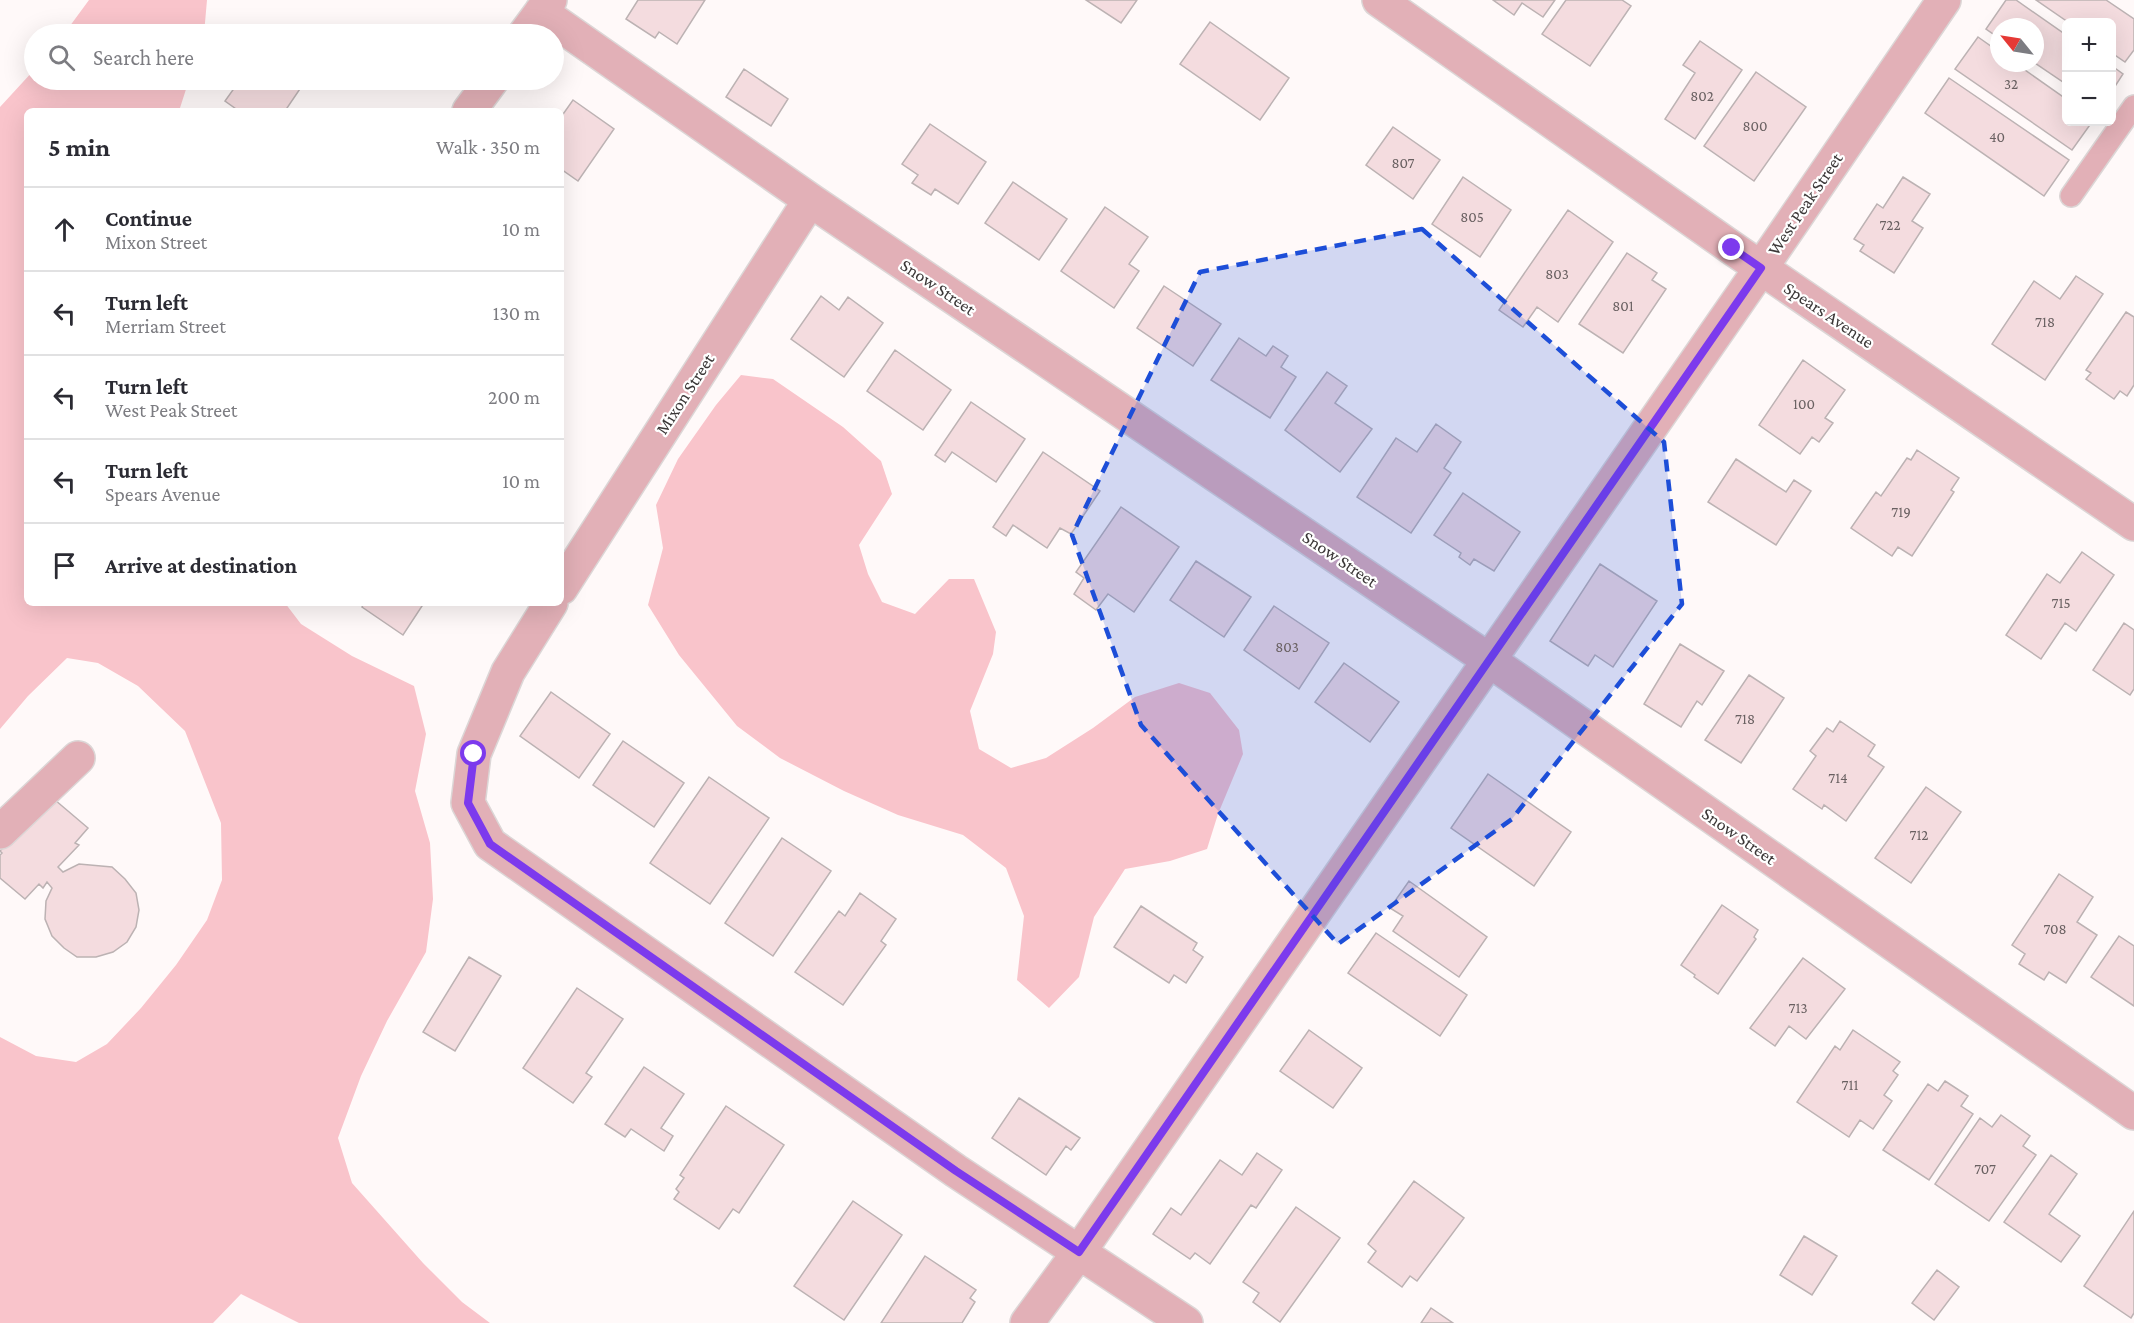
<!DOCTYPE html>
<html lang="en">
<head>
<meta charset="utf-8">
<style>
	body { margin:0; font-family:"Crimson Pro",serif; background:#f7f7f7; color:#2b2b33 }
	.controls { position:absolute; right:18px; top:18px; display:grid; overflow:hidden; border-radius:9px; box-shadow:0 6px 24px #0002 }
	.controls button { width:54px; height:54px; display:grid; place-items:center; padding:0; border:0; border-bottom:2px solid #e1e1e2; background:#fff; color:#2b2b33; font:30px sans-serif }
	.compass { position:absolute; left:1990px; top:18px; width:54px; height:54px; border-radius:50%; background:#fff; box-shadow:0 6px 24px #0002; rotate:300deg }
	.stop { position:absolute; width:18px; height:18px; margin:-14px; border:4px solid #7c3aed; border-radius:50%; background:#fff }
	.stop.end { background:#7c3aed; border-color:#fff; box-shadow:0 2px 6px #0008 }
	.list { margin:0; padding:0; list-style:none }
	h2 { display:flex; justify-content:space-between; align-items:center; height:78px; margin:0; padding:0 24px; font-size:26px }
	h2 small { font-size:20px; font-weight:400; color:#7c7c81 }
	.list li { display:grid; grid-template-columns:39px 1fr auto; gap:18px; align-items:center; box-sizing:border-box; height:84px; padding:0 24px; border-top:2px solid #e1e1e2 }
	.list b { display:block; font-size:22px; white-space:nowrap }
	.list p { margin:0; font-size:20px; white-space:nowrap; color:#7c7c81 }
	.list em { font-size:20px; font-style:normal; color:#7c7c81 }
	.icon { flex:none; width:33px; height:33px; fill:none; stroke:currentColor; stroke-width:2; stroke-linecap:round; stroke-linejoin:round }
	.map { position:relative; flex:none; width:2134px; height:1323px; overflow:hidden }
	.search { position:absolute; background:#fff; box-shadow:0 6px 24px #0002; left:24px; top:24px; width:540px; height:66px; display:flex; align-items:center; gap:15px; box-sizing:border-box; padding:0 21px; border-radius:33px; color:#7c7c81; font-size:22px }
	.panel { position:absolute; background:#fff; box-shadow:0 6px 24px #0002; left:24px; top:108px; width:540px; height:498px; border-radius:9px }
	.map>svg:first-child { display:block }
	.green { fill:#f9c4cb }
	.building { fill:#f4dcdf; stroke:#bcb2b3; stroke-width:1.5 }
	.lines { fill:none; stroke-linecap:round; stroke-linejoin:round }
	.lane-casing { stroke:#dcd6d6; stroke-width:24 }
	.street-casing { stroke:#dcd6d6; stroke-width:36 }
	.lane { stroke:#e2b0b7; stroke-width:21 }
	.street { stroke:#e2b0b7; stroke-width:33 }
	.route { stroke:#7c3aed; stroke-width:8 }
	.marked { fill:#1d4ed8; fill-opacity:0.2; stroke:#1d4ed8; stroke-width:4.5; stroke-dasharray:12 8; stroke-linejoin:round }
	.labels { text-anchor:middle; stroke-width:4.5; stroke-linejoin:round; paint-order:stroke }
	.number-label { font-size:15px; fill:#696061 }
	.street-label { font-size:18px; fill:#3b3737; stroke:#fff }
</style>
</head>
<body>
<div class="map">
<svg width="2134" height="1323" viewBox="0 0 2134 1323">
	<rect width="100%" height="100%" fill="#fff9f9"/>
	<path class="green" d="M89,0H207L204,34H64Z
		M34,70V80H189L179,111H27V603H285L301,624L352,656L414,686L426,734L415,791L430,843L433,899L426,952L387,1021L361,1076L338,1138L352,1183L423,1263L462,1302L490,1323H299L241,1294L213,1323H0V1037L36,1056L76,1062L107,1044L141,1008L176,965L207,920L222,880L221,823L185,731L138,686L98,663L67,658L28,696L0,729V107Z
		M741,375L773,379L843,427L881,461L892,494L859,545L868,574L882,602L915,614L949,579H974L996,632L993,654L970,711L979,749L1011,768L1046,758L1093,728L1135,697L1179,683L1210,693L1239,730L1243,754L1218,814L1207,849L1170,861L1125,869L1094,917L1079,977L1049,1008L1017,980L1024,916L1006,868L963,835L898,815L844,791L780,758L737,726L679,655L648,605L663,548L656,505L678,459L716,405Z"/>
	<path class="building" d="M638,0H705L677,44L659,32L655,38L626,19Z
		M1086,0H1137L1121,23Z
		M1493,0H1555L1543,17L1522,3L1514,15Z
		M1566,0H1622L1631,6L1590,66L1542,34Z
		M2006,0H2016L2066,35V84L2035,63V27H1999V38L1986,29Z
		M2036,0H2106L2134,19V50L2125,62L2112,53V22H2068Z
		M1210,22L1289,78L1260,120L1180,64Z
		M1978,37L1999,52V63H2015L2066,99V122H2092L2072,150L1955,69Z
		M1700,41L1742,70L1695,139L1665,119L1695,73L1683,65Z
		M2112,66L2123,74L2112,91Z
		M744,69L788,99L771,126L726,97Z
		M1756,72L1806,107L1754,181L1704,146Z
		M1949,78L2069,160L2044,196L1925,113Z
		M240,80H306L285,111H239L225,101Z
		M573,100L614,129L578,181L561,169V117Z
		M930,124L986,162L958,204L935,189L931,195L912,183L918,175L902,164Z
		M1393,127L1440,160L1413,199L1366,165Z
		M1463,177L1511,210L1480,257L1432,224Z
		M1903,177L1930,194L1912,221L1923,228L1894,273L1860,251L1864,245L1854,239L1877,204L1883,208Z
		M1013,182L1067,219L1039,260L985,223Z
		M1105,207L1148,237L1129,264L1139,271L1114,308L1061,271Z
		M1568,210L1613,242L1558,322L1537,307L1523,327L1499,310Z
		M1627,253L1657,273L1652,280L1666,289L1623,353L1579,324Z
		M2076,276L2103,294L2045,380L1992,344L2034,281L2060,299Z
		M1164,286L1221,324L1193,366L1137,328Z
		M821,296L839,310L848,297L883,323L844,377L791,339Z
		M2126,312L2134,317V385L2127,396L2120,391L2114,399L2086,379L2091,373L2086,370Z
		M1239,338L1266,356L1273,346L1288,356L1281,367L1296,377L1270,418L1211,380Z
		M895,350L951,390L923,430L867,391Z
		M1803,360L1845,390L1825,418L1833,423L1819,442L1812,437L1800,454L1759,425Z
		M1327,372L1347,386L1335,403L1372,429L1340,472L1285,430Z
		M971,402L1025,439L996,482L952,452L945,462L935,455Z
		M1436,424L1461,442L1444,468L1451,473L1411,533L1357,497L1396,438L1417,452Z
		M1917,450L1959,478L1951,490L1954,492L1912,556L1898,547L1892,556L1851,528L1876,492L1881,496L1907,458L1911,460Z
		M1043,452L1100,491L1071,534L1060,528L1047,548L1013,525L1006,536L993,527Z
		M1736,459L1786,492L1794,480L1811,491L1776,545L1708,502Z
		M1463,493L1520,532L1494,571L1474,559L1470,565L1459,557L1461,553L1434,535Z
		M1121,507L1179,547L1134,612L1108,594L1096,610L1074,594L1084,578L1076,572Z
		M2082,552L2114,575L2076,631L2065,623L2041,659L2006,635L2047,574L2060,583Z
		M1196,561L1251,597L1224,637L1170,600Z
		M1600,564L1657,601L1613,667L1595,655L1588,666L1550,641Z
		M364,603H424L403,635L362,607Z
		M1274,606L1329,643L1299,689L1244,650Z
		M2124,623L2134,630V689L2130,695L2093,670Z
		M1680,644L1724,671L1702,705L1697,701L1681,727L1644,704Z
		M1344,663L1399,702L1370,742L1315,702Z
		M1749,675L1784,698L1741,763L1705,740Z
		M551,692L610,734L579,778L520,736Z
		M1840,721L1875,745L1868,756L1884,767L1846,821L1824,805L1822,809L1793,789L1816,756L1810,751L1827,728L1833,732Z
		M623,741L684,783L654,827L593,785Z
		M1488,774L1571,832L1534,886L1451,828Z
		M709,777L769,818L710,904L650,863Z
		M1926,787L1961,812L1911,883L1875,858Z
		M55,800L88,828L75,843L79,845L58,867L63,872L79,864L112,867L125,879L136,893L139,910L136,927L127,942L113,952L96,957H77L64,948L52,936L45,919L46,901L52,888L47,882L43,888L39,884L25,899L0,878V855L2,853L0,851L39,808Z
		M782,838L831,871L773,956L725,923Z
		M2059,874L2093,897L2077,922L2097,935L2066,983L2049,972L2044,980L2019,964L2025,954L2012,945Z
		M1409,881L1487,937L1459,977L1393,931L1403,916L1390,908Z
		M860,893L896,919L881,941L886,945L843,1005L795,972L839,911L845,916Z
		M1722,905L1758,930L1754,937L1756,939L1718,994L1694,977L1695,975L1681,965Z
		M1141,906L1197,943L1193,950L1203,957L1186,983L1174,975L1169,983L1114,947Z
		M1376,933L1467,995L1440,1036L1348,973Z
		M2119,936L2134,946V1006L2091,977Z
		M469,957L501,976L455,1051L423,1032Z
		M1803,958L1845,989L1806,1039L1789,1026L1775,1046L1750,1028Z
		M577,988L623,1019L586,1073L592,1077L573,1103L523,1068Z
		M1309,1030L1362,1068L1333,1108L1280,1071Z
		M1853,1030L1900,1062L1893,1071L1898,1075L1884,1095L1892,1101L1873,1129L1860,1120L1849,1137L1797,1102L1835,1046L1840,1050Z
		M644,1067L684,1094L661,1128L673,1136L664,1151L631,1129L625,1137L605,1124Z
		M1945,1081L1968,1096L1961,1106L1973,1114L1929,1180L1883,1150L1928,1084L1938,1091Z
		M1019,1098L1080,1138L1071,1150L1066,1146L1046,1175L992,1138Z
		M726,1106L784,1145L739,1213L733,1209L719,1229L674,1199L679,1192L676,1189L684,1178L680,1175Z
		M2001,1115L2030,1136L2023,1146L2036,1155L1989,1221L1935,1184L1980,1118L1992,1127Z
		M1257,1153L1282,1170L1256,1208L1251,1205L1210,1264L1195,1253L1190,1259L1153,1234L1171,1208L1181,1215L1220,1160L1242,1175Z
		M2051,1155L2077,1174L2049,1214L2080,1236L2061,1262L2004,1222Z
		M1414,1181L1464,1218L1417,1281L1410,1276L1402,1287L1368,1262L1376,1251L1368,1244Z
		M853,1201L902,1235L844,1320L794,1286Z
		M1296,1207L1340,1238L1280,1322L1253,1302L1259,1293L1243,1282Z
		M2134,1211V1313L2131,1318L2084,1286Z
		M1804,1236L1837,1256L1812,1295L1780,1275Z
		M925,1256L976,1290L970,1298L975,1302L962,1323H881Z
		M1937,1270L1959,1287L1934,1320L1912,1303Z
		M1431,1308L1453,1323H1421Z"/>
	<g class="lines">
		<g class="lane-casing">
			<path id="lane" d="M2071,196L2134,106"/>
		</g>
		<g class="street-casing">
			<path id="street" d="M1379,0L1732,248L2134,524
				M541,12L810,200L1489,660L2134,1113
				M525,34L550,0
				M469,111L492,80
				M561,588L810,200
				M551,603L508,672L474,754L468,803L490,844L956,1171L1186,1323
				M0,832L78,758
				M1027,1323L1079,1252L1761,268L1944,0"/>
		</g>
		<use href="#lane" class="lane"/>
		<use href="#street" class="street"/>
	</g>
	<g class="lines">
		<path class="route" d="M474,754L468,803L490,844L956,1171L1079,1252L1761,268L1732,248"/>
	</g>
	<path class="marked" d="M1422,229L1664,442L1682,604L1512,819L1338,944L1141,725L1072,535L1200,272Z"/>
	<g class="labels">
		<g class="number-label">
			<text x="2011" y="89">32</text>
			<text x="1702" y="101">802</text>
			<text x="1755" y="131">800</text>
			<text x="1997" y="142">40</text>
			<text x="1403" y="168">807</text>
			<text x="1472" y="222">805</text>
			<text x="1890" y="230">722</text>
			<text x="1557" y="279">803</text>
			<text x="1623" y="311">801</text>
			<text x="2045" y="327">718</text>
			<text x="1804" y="409">100</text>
			<text x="1901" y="517">719</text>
			<text x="2061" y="608">715</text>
			<text x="1287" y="652">803</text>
			<text x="1745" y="724">718</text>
			<text x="1838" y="783">714</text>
			<text x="1919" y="840">712</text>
			<text x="2055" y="934">708</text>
			<text x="1798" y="1013">713</text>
			<text x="1850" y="1090">711</text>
			<text x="1985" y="1174">707</text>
		</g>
		<g class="street-label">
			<text transform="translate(1805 204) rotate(-56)" y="6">West Peak Street</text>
			<text transform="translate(938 287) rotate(34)" y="6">Snow Street</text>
			<text transform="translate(1829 315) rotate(34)" y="6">Spears Avenue</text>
			<text transform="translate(685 394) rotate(-57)" y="6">Mixon Street</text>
			<text transform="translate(1340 559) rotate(34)" y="6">Snow Street</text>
			<text transform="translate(1739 836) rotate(35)" y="6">Snow Street</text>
		</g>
	</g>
</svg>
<div class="controls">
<button>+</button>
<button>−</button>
</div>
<svg class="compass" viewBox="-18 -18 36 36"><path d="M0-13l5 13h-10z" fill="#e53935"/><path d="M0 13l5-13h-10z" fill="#7c7c81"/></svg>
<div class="stop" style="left:474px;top:754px"></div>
<div class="stop end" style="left:1732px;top:248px"></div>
<div class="search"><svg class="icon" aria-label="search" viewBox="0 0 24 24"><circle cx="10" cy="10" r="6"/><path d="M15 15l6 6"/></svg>Search here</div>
<section class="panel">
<h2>5 min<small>Walk · 350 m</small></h2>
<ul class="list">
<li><svg class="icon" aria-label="ahead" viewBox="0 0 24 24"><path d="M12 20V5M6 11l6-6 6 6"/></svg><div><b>Continue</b><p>Mixon Street</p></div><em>10 m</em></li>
<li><svg class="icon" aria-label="left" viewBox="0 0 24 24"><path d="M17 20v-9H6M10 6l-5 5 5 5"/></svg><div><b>Turn left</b><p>Merriam Street</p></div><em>130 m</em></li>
<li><svg class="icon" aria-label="left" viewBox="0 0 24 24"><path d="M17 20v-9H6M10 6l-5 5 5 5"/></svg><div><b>Turn left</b><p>West Peak Street</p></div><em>200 m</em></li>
<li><svg class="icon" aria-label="left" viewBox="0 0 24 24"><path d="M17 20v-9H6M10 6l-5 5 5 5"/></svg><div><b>Turn left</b><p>Spears Avenue</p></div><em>10 m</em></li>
<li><svg class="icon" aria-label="arrive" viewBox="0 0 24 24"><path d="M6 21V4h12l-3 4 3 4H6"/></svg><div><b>Arrive at destination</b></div></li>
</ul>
</section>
</div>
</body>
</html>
